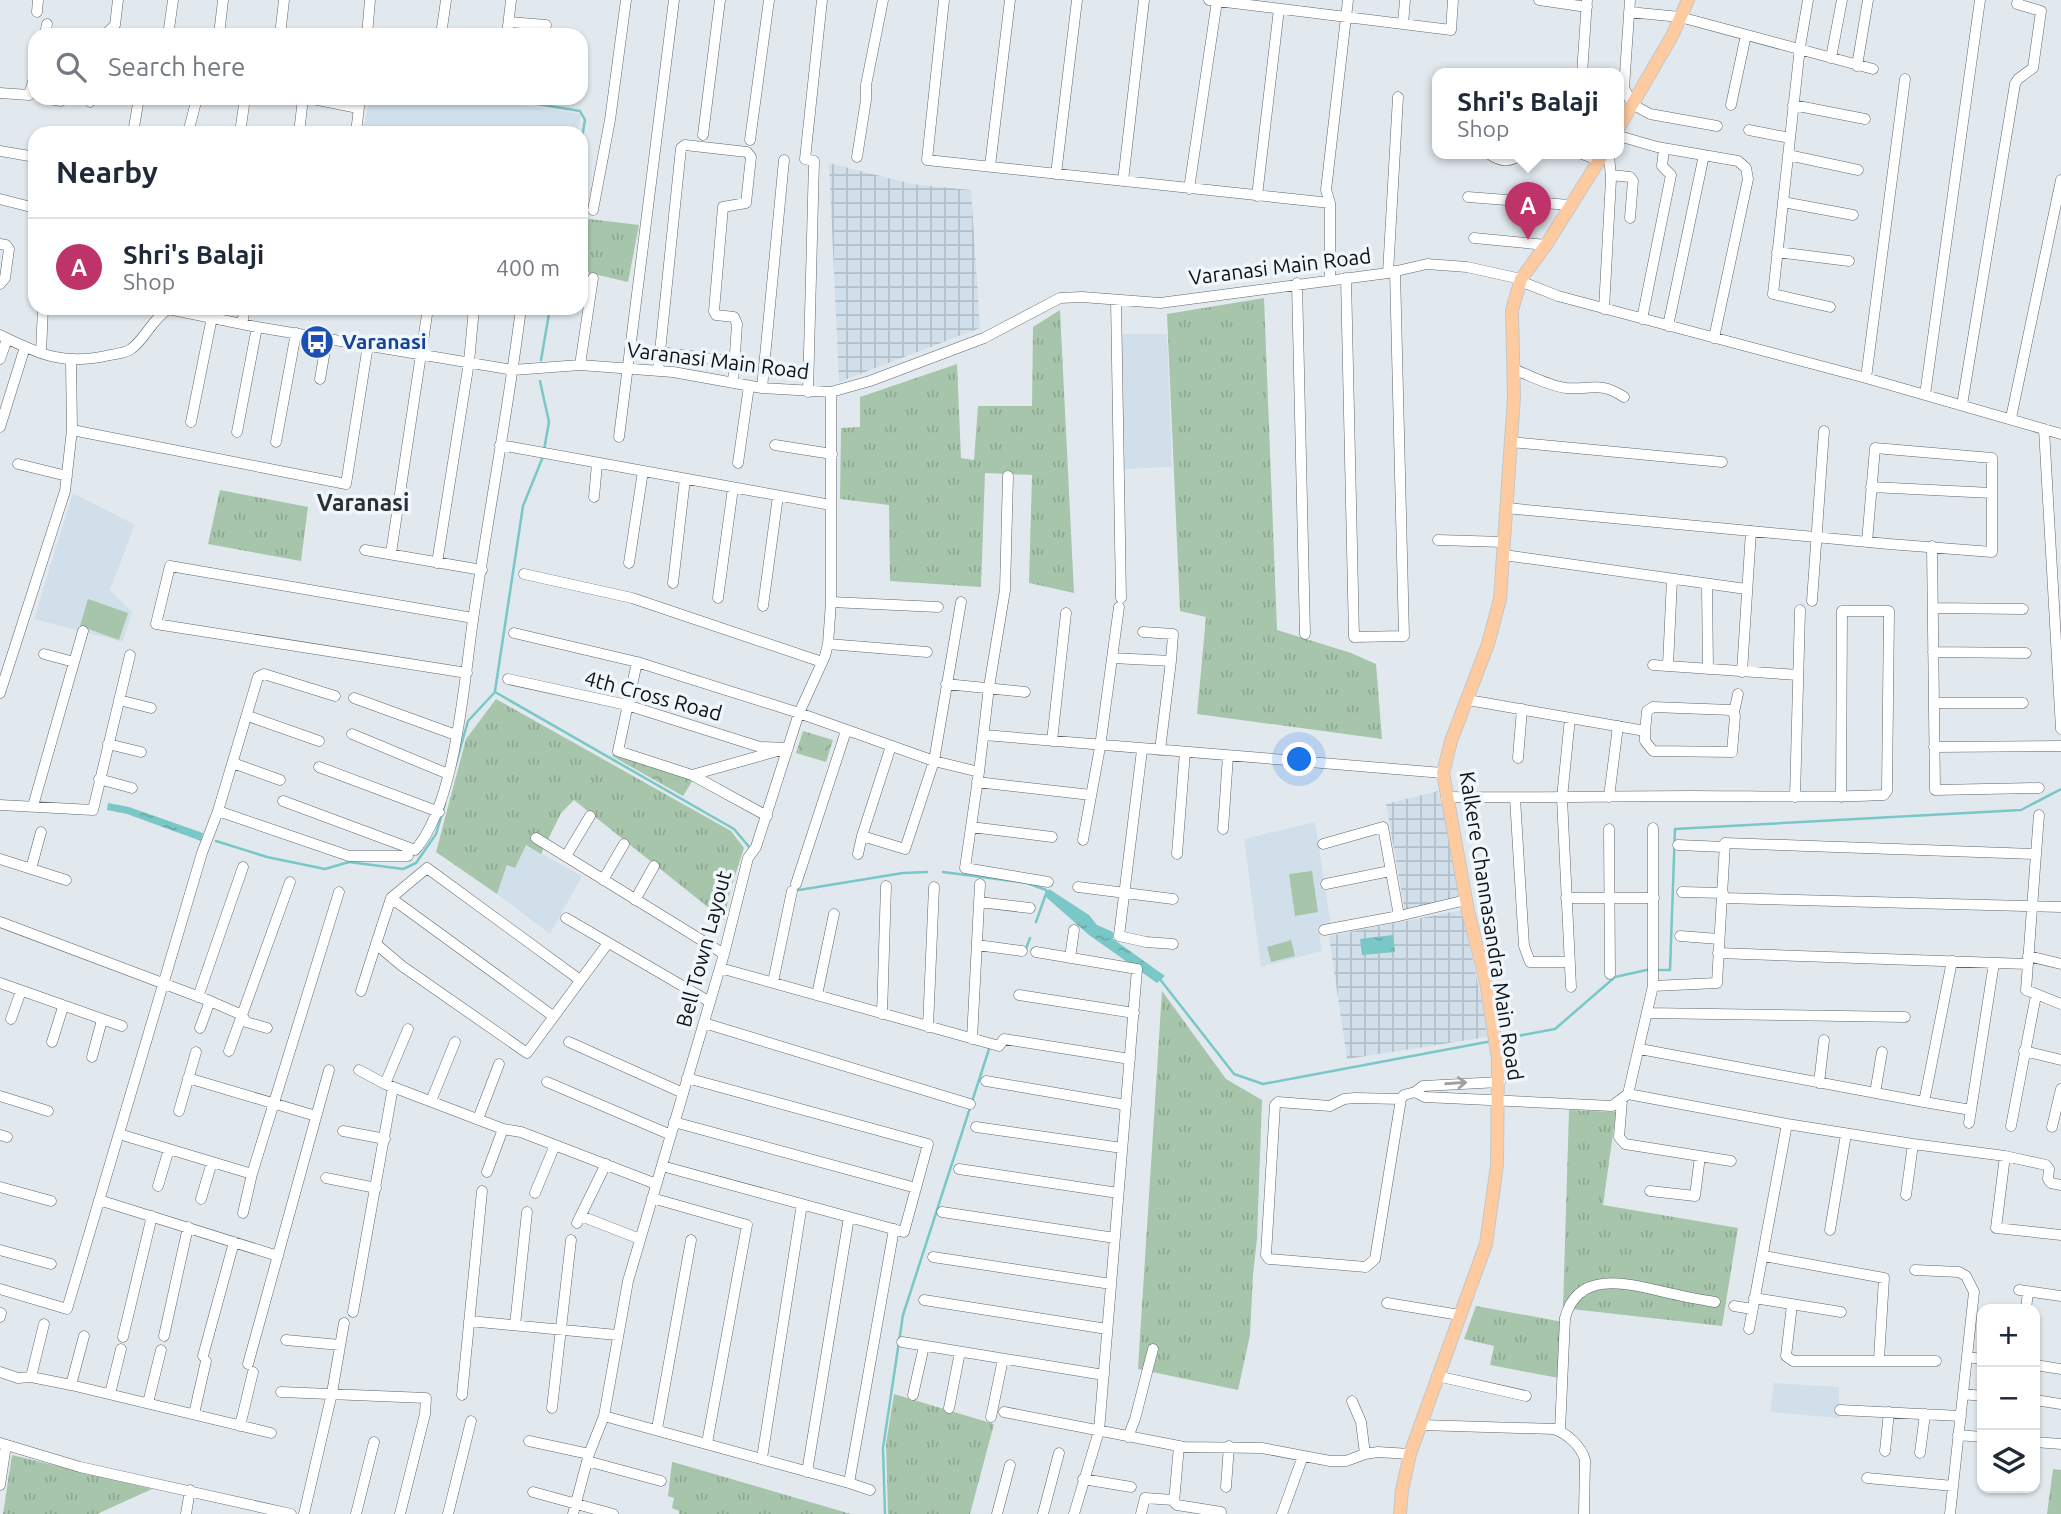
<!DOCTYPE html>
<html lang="en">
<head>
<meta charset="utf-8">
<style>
	body { margin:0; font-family:Ubuntu,sans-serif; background:#f2f2f3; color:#1f2937 }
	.controls { position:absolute; right:21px; bottom:21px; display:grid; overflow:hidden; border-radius:14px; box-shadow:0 2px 5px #0004 }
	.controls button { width:63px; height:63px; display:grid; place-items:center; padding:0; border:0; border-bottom:2px solid #e0e1e3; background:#fff; color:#1f2937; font:35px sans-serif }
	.you { position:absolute; left:1300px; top:760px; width:24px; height:24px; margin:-18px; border:5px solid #fff; border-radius:50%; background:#1a73e8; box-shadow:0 0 0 10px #1a73e833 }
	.badge { display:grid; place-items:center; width:46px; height:46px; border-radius:50%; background:#be3369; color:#fff; font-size:23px; font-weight:700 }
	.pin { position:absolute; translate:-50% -58px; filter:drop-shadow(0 2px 4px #0008) }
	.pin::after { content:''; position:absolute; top:37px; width:24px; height:21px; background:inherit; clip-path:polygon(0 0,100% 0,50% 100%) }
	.popup { position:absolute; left:1432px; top:68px; width:192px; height:91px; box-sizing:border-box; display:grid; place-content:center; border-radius:14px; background:#fff; filter:drop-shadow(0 2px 5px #0005); font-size:23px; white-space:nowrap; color:#747a83 }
	.popup b { font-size:26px; color:#1f2937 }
	.popup::after { content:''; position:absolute; left:50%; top:100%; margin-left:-14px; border:14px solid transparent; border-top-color:#fff }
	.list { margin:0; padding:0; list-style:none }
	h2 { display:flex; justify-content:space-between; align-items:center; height:91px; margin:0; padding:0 28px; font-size:30px }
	h2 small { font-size:23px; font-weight:400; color:#747a83 }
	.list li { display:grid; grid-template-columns:46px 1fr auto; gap:21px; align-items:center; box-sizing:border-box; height:98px; padding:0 28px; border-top:2px solid #e0e1e3 }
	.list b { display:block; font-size:26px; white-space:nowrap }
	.list p { margin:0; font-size:23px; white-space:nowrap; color:#747a83 }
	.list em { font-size:23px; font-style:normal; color:#747a83 }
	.icon { flex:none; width:38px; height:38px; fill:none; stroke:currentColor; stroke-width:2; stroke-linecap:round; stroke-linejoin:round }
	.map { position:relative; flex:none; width:2061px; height:1514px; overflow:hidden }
	.search { position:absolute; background:#fff; box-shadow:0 2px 5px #0004; left:28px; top:28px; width:560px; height:77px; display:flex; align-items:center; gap:18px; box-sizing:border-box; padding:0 24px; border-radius:21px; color:#747a83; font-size:26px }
	.panel { position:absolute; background:#fff; box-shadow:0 2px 5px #0004; left:28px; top:126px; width:560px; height:189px; border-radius:21px }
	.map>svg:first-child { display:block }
	.industrial { fill:url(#industrial-grid) }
	.built { fill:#d1dfea }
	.grass { fill:url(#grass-tufts) }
	.forest { fill:url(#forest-crowns) }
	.pitch { fill:#a6c5aa }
	.water { fill:url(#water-ripples) }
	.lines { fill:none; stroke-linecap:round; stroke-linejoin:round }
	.stream { stroke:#79c7c6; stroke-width:2.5 }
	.minor-casing { stroke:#60666b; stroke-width:11 }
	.major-casing { stroke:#c6c6c7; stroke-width:14 }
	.minor { stroke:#fff; stroke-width:10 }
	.major { stroke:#fecba0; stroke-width:12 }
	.oneway { stroke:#9fa0a1 }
	.labels { text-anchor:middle; stroke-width:7; stroke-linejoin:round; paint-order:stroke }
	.street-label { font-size:21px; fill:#101214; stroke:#eff6fc }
	.transit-label { font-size:21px; font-weight:bold; fill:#164399; stroke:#eff6fc; text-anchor:start }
	.neighbourhood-label { font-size:23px; font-weight:bold; fill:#2b3034; stroke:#eff6fc }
</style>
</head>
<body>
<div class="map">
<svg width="2061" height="1514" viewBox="0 0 2061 1514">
	<defs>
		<pattern id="industrial-grid" width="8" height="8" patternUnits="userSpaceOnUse" patternTransform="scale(1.75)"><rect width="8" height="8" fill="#d1dfea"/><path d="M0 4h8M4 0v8" fill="none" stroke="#b2bec8"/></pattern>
		<pattern id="grass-tufts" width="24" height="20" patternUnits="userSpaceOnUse" patternTransform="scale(1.75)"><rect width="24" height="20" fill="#a6c5aa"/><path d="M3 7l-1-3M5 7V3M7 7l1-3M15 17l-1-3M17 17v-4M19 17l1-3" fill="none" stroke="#8ea891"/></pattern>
		<pattern id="forest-crowns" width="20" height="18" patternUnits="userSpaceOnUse" patternTransform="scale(1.75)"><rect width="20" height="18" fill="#a6c5aa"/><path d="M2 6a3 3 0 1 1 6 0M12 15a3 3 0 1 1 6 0" fill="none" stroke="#8ea891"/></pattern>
		<pattern id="water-ripples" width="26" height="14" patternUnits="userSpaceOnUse" patternTransform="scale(1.75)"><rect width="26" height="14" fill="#79c7c6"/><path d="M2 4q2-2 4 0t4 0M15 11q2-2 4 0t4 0" fill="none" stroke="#68aaa9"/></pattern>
	</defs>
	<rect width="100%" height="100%" fill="#e2e9ee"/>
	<path class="industrial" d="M829,163L912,184L971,190L980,328L839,382Z
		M1438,791L1464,899L1405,911L1386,804Z
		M1462,910L1484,1012L1487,1037L1347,1059L1329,936Z"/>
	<path class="built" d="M369,98H473L581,114L577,133H363Z
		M1117,334H1167L1172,467L1122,469Z
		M73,493L135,525L110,590L132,612L123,642L34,619Z
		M1315,822L1331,926L1318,927L1322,951L1261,967L1244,839Z
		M526,845L582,876L550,934L497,894L508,864Z
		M1774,1383L1839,1387V1418L1770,1412Z"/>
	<path class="grass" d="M581,218L639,225L628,282L581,271Z
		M1264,298L1277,630L1351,653L1376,664L1382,739L1197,714L1206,617L1180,611L1167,314Z
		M1060,310L1074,593L1029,583L1032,475L985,473L981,587L890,581L889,505L840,499L841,428L860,427V397L957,364L961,458L974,460L978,406H1032L1033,327Z
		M220,490L308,507L301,561L208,544Z
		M496,699L731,831L744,848L731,888L724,920L574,800L561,813L541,854L526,845L515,868L507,865L497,894L436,852L466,739Z
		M1162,991L1226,1079L1262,1100L1257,1239L1253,1275L1250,1335L1238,1390L1138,1369Z
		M1569,1110L1616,1112L1603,1205L1738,1228L1722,1326L1563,1308Z
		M1476,1306L1563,1322L1559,1378L1490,1365L1494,1346L1464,1339Z
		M894,1394L994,1424L970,1514H888L886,1444Z
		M12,1455L152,1489L97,1514H3Z
		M672,1462H673L851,1514H679V1511L672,1508L674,1498L668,1496Z
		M2053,1469L2061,1470V1514H2047Z"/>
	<path class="forest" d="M803,731L833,740L826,762L796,753Z
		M613,754L693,780L683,796L612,756Z"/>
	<path class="pitch" d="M88,599L128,613L119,640L80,626Z
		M1312,871L1318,912L1295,916L1289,874Z
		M1291,940L1295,956L1271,962L1267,947Z"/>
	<path class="water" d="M108,803L129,807L203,833L201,841L127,814L107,810Z
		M1049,889L1089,915L1097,925L1113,932V939L1165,976L1157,983L1089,935L1046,897Z
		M1393,935L1395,952L1362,955L1360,939Z"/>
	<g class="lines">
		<path class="stream" d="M500,98L580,111L585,120L581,143
			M541,360L550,308
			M540,381L549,422L544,450
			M495,691L523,506L542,459
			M455,767L468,721L495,692L734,829L750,848
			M216,841L267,857L325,869L349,862L403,869L416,863L436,834L445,804
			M943,872L1027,883L1046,890
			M799,890L903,873L927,872
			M1036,922L1047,891
			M1025,951L1030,938
			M1658,970H1670L1675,829L2021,810L2061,789
			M1159,978L1234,1074L1263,1084L1492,1041
			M1501,1039L1555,1029L1615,977L1651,969
			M885,1514L883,1448L903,1315L990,1046"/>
		<g class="minor-casing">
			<path id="minor" d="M944,0L927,160L1330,203
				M1209,0L1451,30L1453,0
				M1539,0L1587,7
				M1630,0L1624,88L1632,104L1650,114L1717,126
				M1808,0L1800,47L1773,294L1830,307
				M37,12L38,0
				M1629,12L1680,17L1873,69
				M509,22L546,25
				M1403,24L1405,0
				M169,29L173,0
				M45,35L47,24
				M105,35L115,25L118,0
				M219,35L223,0
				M280,35L284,0
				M367,35L370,0
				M441,35L446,0
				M507,35L511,0
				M1831,58L1842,0
				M1857,66L1868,0
				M1582,74L1587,0
				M0,93L29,95L35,75
				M44,98L61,101
				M308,98L358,108
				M90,102L91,98
				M1731,105L1746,35
				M1793,105L1865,119
				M1749,130L1790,138
				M133,133L139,98
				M188,133L197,98
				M240,133L245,98
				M299,133L303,98
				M356,133L360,98
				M703,135L720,0
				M1619,136L1657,147L1738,161L1746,168L1748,179L1714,338
				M750,140L769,0
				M0,151L35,157
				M1489,154C1502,163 1510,162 1523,154
				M1582,154L1599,160
				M1788,155L1858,170
				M857,157L866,100V85L883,0
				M990,166L1010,0
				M1056,174L1077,0
				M1611,175L1630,177L1633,181L1630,218
				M1123,181L1144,0
				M1189,189L1217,1
				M1257,196L1279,9
				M1468,197L1570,205
				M0,199L35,208
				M1783,202L1853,215
				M593,210L610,120L626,0
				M1474,238L1546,245
				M0,244L6,245L9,249L5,278L0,284
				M1777,252L1849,261
				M1388,273L1398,97
				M1346,278L1354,637L1404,636L1395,271
				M1330,279V203L1326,190L1348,0
				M1520,281L1558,296L1866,378L2061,434
				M1297,283L1305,634
				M1116,300L1121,598
				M1604,309L1611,179L1609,154
				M1642,319L1671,175L1662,166L1664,149
				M242,324L245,308
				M1668,326L1704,155
				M0,335C40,355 65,366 110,355C116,354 126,353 131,349C145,339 151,321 168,309L257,327L513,370L580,365L673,372L762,388L831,392L870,381L984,338L1060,298L1082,297L1160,303L1388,273L1427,264L1467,267L1521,279
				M660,352L734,362
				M41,353L43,308
				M0,359L7,339
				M580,365L593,278
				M1513,369C1529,375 1549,386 1566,388C1592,390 1599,381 1624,397
				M658,371L681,148L685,145L747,152L751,157L746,203L723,207L714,311L716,315L734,317L737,324L733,383
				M1866,378L1905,79
				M320,379L327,339
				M762,388L784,160
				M808,392L814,161L805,159L822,0
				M1925,395L1980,0
				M1962,405L2015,84L2018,79L2033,68L2041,11L2017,4L2018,0
				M2011,418L2061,180
				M191,422L212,317
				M0,427L25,347
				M2044,429L2061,729
				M72,430L346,484L368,345
				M237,432L257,327
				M619,437L674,0
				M276,442L296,333
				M1511,442L1722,462
				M500,445L831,505
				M775,445L832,454
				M738,463L749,386
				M18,464L67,476
				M1871,487L1992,493
				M594,497L597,464
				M1506,508L1889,544L1992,552V458L1875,448L1867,542
				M1438,540L1504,542
				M1932,546L1935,790L2039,788
				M365,550L482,570
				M391,553L428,308
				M1504,555L1746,589
				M437,563L469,362L474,308
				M629,563L643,471
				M524,574L632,598L822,662
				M673,583L685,479
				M1707,585L1708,669
				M718,598L733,488
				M1812,601L1824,431
				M831,602L938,607
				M763,606L778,496
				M1933,608L2023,609
				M514,633L637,662L799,713L934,761L979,772L989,687L1005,590L1008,476
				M828,644L927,652
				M1933,652L2026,653
				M44,654L74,662
				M1112,658L1171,661L1173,634L1143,632
				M637,662L618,751L692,775L781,750
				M1653,665L1798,675
				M1668,665L1672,579
				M1742,672L1751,531
				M467,673L156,624L170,566L473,618
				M508,679L627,705L760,747L788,748
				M946,684L1025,692
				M0,693L65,491L72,430L71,361
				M354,698L456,735
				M119,700L151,708
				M1468,700L1645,731V741L1653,751L1732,752L1735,716L1731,710L1653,707L1647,711L1645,731
				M1934,703H2023
				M1734,712L1738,694
				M248,716L319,741
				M1570,718L1562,798L1571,987
				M352,734L448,774
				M984,735L1443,773
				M1052,741L1066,613
				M108,744L141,752
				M891,746L862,836L905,849L934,761L961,602
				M1934,747L2061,746
				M1142,750L1119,936L1146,942L1173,944
				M1160,750L1171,661
				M1518,758L1522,709
				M233,763L280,780
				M319,767L439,812
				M979,772L965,868L1048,882
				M692,775L767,816
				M99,779L132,788
				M977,782L1091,795
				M1446,797C1528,798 1610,796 1692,796C1756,796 1820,798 1884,795L1887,791L1889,611H1842L1841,797
				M1609,797L1618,726
				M1795,797L1800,610
				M1515,798L1524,946L1530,962H1569
				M283,801L415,850C456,804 464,681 473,620C488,516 508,412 521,308
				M0,805L93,810L130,655
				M33,806L83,631
				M218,811L349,856H408
				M971,827L1052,837
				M1653,828V986
				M1223,829L1228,756
				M1609,829L1610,974
				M536,838L724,954
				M1083,840L1100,747L1119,607
				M1323,844L1383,827L1399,916L1466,900
				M1678,845L1724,847
				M858,854L862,836
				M1177,854L1185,752
				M2036,854L2039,815
				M566,856L590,816
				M0,859L66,880
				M31,869L41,832
				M603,880L624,844
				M796,884L846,731
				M1326,884L1390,871
				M1078,887L1173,899
				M1682,892L1723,893
				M391,898L553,1016
				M1566,898H1654
				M1723,898L2061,907
				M635,900L654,866
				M979,902L1030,908
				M566,918L710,1002
				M0,922L210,1001L242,1015L246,1022L267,1028
				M1324,930L1399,916
				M1680,936L1719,939
				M977,945L1022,951
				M1036,952L1137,969L1099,1431L1074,1514
				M1718,953L2027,964
				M2028,956L2061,964
				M1070,958L1074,930
				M720,968L999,1046L1004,1039L1130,1059
				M580,980L427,868L391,898L376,944L402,966L527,1053L608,943
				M773,982L792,891
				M0,983L122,1026
				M361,991L376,944
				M817,995L834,914
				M1019,995L1134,1013
				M198,997L243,867
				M1647,1013L1905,1017
				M882,1014L886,886
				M11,1019L21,991
				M704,1023L970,1104
				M928,1027L934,887
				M200,1028L210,1001
				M972,1039L980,884
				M52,1042L63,1007
				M569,1042L683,1093
				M1640,1049L1924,1102L1952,961
				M229,1051L290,882
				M2024,1051L2061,1060
				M92,1057L102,1020
				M359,1070L385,1084L503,1129L521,1132L656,1184
				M188,1078L316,1116
				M986,1081L1126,1105
				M547,1082L671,1135
				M1819,1083L1824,1040
				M385,1084L408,1029
				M1415,1092L1425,1097L1612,1106L1628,1094L1653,986L1717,983L1725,843L2036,854L2026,990L2061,1004
				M1875,1093L1882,1052
				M1628,1094L1787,1124L1913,1144L2005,1156L2046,1165L2049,1169L2048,1179L2051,1183L2061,1185
				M0,1096L48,1111
				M1401,1099L1375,1259L1366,1267L1269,1259L1266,1255L1275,1105L1278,1102L1330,1106L1344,1099L1355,1098L1401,1099L1404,1095L1415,1092L1423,1086L1500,1082
				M1622,1100L1619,1137L1625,1144L1731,1161
				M431,1101L455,1042
				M1924,1102L1971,1110
				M179,1111L196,1052
				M478,1119L499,1064
				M674,1122L916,1188
				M1969,1123L1994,963
				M2011,1126L2036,995
				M976,1127L1122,1148
				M2052,1127L2061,1089
				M343,1131L385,1139
				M119,1134L252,1174L339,892
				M0,1135L7,1137
				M2005,1156L1996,1228L2061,1235
				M662,1166L904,1232L928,1144L687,1078
				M959,1169L1118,1193
				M487,1172L503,1129
				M326,1178L376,1188
				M158,1186L169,1149
				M0,1187L51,1201
				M1650,1191L1695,1196L1700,1156
				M535,1193L555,1145
				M1906,1195L1913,1144
				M652,1198L747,1225L707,1443
				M201,1199L212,1162
				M99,1200L278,1256
				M942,1212L1115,1238
				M243,1213L252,1174
				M581,1216L640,1239
				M577,1223L606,1164
				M1830,1230L1846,1134
				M0,1250L51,1264
				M1764,1256L1884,1278L1879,1359
				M933,1257L1111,1284
				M1915,1270L1959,1272L1966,1276L1974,1292L1950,1514
				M0,1289L67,1309L202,853L218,811L258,677L264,674L335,696
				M2019,1290L2061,1296
				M1754,1298L1841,1312
				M924,1300L1107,1329
				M1387,1303L1460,1315
				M1792,1305L1786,1356L1793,1361H1936
				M1734,1306L1752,1309
				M2026,1309L2028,1292
				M353,1312L393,1087
				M0,1317L1,1313
				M469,1321L617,1335
				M515,1325L527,1212
				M1749,1329L1787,1124
				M164,1336L188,1227
				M123,1337L152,1216
				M286,1340L340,1345
				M902,1342L1104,1375
				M203,1356L234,1242
				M1967,1357L1982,1359
				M248,1364L329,1070
				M2035,1365L2061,1369
				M0,1372L18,1378L31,1377L71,1385L271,1433
				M1437,1376L1526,1396
				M31,1377L44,1324
				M71,1385L84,1336
				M281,1392L426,1398L425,1414L400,1514
				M110,1394L121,1349
				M1963,1394L1982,1396
				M462,1395L482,1191
				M913,1395L924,1346
				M2035,1400L2061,1404
				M1352,1401L1361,1422L1365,1454
				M148,1403L161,1350
				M552,1408L571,1240
				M949,1408L960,1352
				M1840,1410L1961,1416
				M1004,1412L1184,1447L1262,1448L1330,1461H1346L1365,1454L1378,1452L1410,1454
				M194,1414L206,1361
				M604,1416L849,1483L894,1229
				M991,1417L1003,1359
				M1421,1425L1554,1429C1568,1434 1581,1446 1585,1460L1584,1514
				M240,1426L253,1372
				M657,1429L691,1240
				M1560,1431L1565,1318C1579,1264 1639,1287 1678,1295C1690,1298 1703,1300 1715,1302
				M1958,1435L1982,1437
				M1128,1437L1135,1419L1153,1349
				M529,1441L589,1454
				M2035,1442L2061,1444
				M0,1443L80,1467L291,1514
				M1179,1446L1174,1502L1177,1505L1221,1512
				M1885,1451L1889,1412
				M1920,1453L1925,1414
				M762,1458L802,1204
				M587,1461L661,1481
				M807,1472L849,1217
				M1867,1478L1953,1486
				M1083,1479L1131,1487
				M849,1483L870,1490
				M0,1485L6,1445
				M1226,1487L1229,1446
				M533,1492L613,1514
				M186,1514L190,1490
				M304,1514L332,1393L344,1323
				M356,1514L374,1442
				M448,1514L471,1421
				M573,1514L589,1454L604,1416L628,1281L724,954L748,858L756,847L799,713L825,656L828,644L831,602V392
				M997,1514L1010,1465
				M1043,1514L1059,1453
				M1141,1514L1145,1498L1173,1500
				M1282,1514L1303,1456"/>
		</g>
		<g class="major-casing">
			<path id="major" d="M1619,127L1672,36L1688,0
				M1400,1514L1402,1490L1410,1454L1486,1244L1497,1165L1498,1059L1486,982L1468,911L1443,773L1451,741L1488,644L1500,599L1514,397L1512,310L1521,279L1546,245L1603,154"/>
		</g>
		<use href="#minor" class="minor"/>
		<use href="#major" class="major"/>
	</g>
	<defs><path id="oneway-shaft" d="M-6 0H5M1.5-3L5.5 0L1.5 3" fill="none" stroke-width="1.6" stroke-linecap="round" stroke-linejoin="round" transform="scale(1.75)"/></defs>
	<use class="oneway" href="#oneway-shaft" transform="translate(1456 1083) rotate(-4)"/>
	<defs>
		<g id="bus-disc" transform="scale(1.75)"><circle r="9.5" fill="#1a4fb4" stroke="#eff6fc"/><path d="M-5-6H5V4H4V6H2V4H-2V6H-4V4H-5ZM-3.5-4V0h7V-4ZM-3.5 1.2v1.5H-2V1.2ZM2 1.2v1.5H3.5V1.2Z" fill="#fff"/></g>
	</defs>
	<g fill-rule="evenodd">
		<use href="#bus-disc" x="317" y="342"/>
	</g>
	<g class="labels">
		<g class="street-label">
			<text transform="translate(1280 267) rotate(-7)" y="7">Varanasi Main Road</text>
			<text transform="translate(718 361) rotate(7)" y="7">Varanasi Main Road</text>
			<text transform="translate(653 696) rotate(15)" y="7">4th Cross Road</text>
			<text transform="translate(1491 926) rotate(81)" y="7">Kalkere Channasandra Main Road</text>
			<text transform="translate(704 949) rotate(-75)" y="7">Bell Town Layout</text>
		</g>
		<g class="transit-label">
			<text x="342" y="349">Varanasi</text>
		</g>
		<g class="neighbourhood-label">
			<text x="363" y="511">Varanasi</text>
		</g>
	</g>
</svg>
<div class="controls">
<button>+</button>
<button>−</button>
<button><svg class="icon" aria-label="layers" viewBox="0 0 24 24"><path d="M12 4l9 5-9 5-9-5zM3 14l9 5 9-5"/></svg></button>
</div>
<div class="you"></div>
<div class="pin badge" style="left:1528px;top:240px">A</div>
<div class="popup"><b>Shri's Balaji</b>Shop</div>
<div class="search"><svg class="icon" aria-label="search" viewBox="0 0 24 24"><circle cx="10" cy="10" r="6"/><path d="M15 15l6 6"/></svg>Search here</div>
<section class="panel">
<h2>Nearby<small></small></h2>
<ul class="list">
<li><span class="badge">A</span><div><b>Shri's Balaji</b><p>Shop</p></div><em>400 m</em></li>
</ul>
</section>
</div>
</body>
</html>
